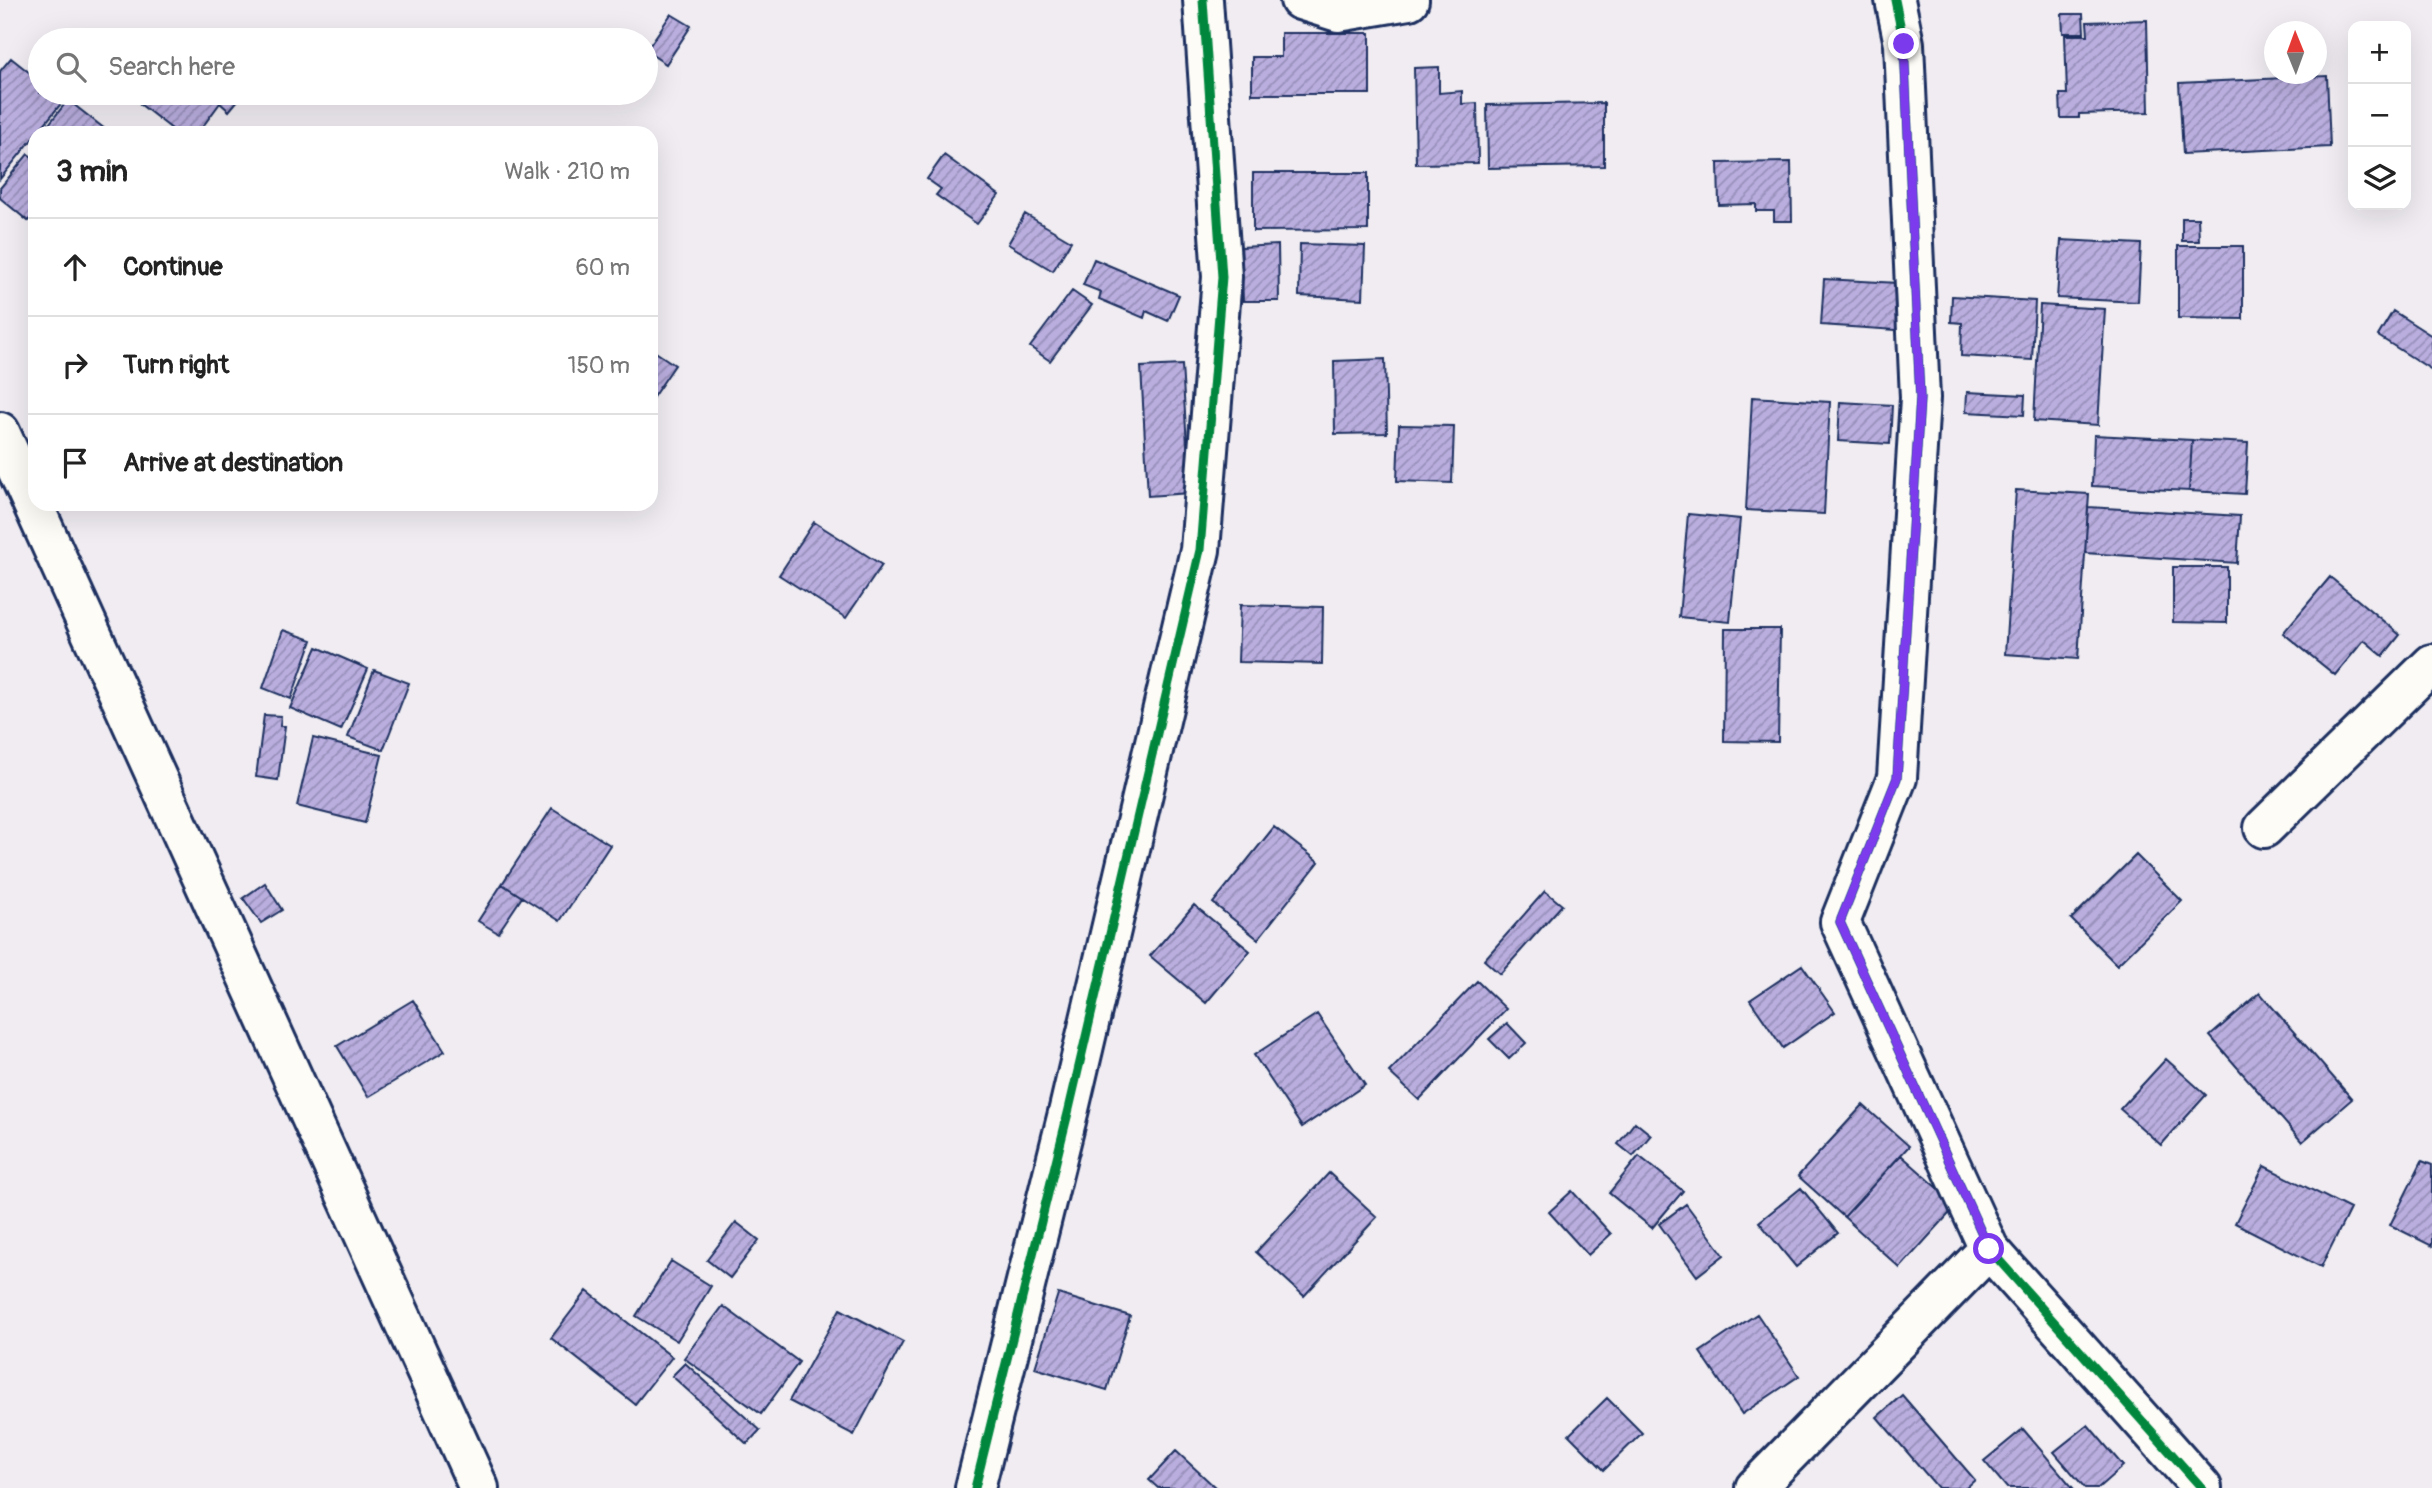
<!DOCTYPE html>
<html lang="en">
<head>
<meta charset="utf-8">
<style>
	body { margin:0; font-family:Pangolin,sans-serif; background:#f2f2f2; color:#222 }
	.controls { position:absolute; right:21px; top:21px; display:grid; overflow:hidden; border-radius:14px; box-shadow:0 7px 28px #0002 }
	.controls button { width:63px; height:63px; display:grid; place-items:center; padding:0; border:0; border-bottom:2px solid #e0e0e0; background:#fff; color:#222; font:35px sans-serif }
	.compass { position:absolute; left:2264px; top:21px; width:63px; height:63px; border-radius:50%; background:#fff; box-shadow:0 7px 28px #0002; rotate:359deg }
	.stop { position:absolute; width:21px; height:21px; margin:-16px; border:5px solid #7c3aed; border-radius:50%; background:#fff }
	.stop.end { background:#7c3aed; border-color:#fff; box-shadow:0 2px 7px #0008 }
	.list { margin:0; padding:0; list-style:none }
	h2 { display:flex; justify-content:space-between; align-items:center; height:91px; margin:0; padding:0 28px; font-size:30px }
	h2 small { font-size:23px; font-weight:400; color:#767676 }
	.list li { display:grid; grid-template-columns:46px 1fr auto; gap:21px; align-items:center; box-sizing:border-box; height:98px; padding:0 28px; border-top:2px solid #e0e0e0 }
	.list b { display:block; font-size:26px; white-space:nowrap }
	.list em { font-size:23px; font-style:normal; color:#767676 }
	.icon { flex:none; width:38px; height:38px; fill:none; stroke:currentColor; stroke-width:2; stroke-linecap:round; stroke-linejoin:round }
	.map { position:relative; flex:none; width:2432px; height:1488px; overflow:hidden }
	.search { position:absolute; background:#fff; box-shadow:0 7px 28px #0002; left:28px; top:28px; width:630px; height:77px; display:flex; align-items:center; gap:18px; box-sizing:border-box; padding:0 24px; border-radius:38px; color:#767676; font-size:26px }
	.panel { position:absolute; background:#fff; box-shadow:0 7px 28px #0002; left:28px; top:126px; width:630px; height:385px; border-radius:21px }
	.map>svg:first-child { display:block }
	.building { fill:url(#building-hatch); stroke:#1b2f5e; stroke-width:2 }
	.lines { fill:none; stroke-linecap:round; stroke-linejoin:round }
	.street-casing { stroke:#1b2f5e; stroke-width:44 }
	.street { stroke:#fdfcf7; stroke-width:38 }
	.cycleway-casing { stroke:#fdfcf7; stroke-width:13 }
	.cycleway { stroke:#00873e; stroke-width:9 }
	.route { stroke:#7c3aed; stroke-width:9 }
</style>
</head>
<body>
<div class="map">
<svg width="2432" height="1488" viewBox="0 0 2432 1488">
	<defs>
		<pattern id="building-hatch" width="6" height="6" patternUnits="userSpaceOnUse" patternTransform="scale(1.75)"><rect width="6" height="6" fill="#baaedf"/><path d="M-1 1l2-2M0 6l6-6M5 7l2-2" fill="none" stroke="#968eb8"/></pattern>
	</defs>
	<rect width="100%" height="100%" fill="#f0ecf2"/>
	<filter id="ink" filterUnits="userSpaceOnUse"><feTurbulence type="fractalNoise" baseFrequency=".0143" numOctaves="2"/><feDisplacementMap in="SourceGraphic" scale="14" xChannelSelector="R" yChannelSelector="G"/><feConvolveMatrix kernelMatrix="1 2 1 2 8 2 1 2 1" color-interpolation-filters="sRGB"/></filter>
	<g filter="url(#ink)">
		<path class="building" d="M671,14L691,26L666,64L646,51Z
			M2062,14H2083L2084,33H2063Z
			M2147,20L2149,112L2079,114V118H2061L2060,94H2067L2065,35H2088L2087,22Z
			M1281,33H1370V94H1252V57H1281Z
			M11,58L40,81V93H54L64,100L0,179V71Z
			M1439,67V93L1462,91V104L1477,103L1478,163L1416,164L1414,68Z
			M2327,76L2330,147L2183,154L2179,83Z
			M149,93H244L229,111L220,103L198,133H177L140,104Z
			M68,100L110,133H42Z
			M1604,103V166L1488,168L1487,105Z
			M28,154L35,159V212L28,221L0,198V188Z
			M944,155L999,195L977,224L936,195L941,189L927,179Z
			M1791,162L1792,221H1774V211H1756V204L1719,205L1718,163Z
			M1253,173H1368V230L1253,231Z
			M1025,214L1071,241L1053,271L1008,244Z
			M2182,218H2198L2199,241H2182Z
			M2061,240L2141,244L2138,302L2057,298Z
			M1300,244L1365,246L1363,299L1299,296Z
			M1278,245L1279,301H1243L1241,247Z
			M2178,246H2243V319L2178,318Z
			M1094,259L1179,295L1168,321L1146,311L1144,318L1099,299L1101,292L1083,285Z
			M1824,279L1898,283L1896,330L1821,325Z
			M1072,291L1092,305L1050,361L1030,347Z
			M1952,296L2035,301L2032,360L1961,356L1962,323L1951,322Z
			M2040,305L2105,309L2098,425L2034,421Z
			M2393,311L2432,336V370L2378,336Z
			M651,349L675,365L651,400Z
			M1385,359L1387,433L1335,434L1334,361Z
			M1182,365L1190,493L1148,496L1141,367Z
			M1967,392L2025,395L2024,415L1966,412Z
			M1752,397L1830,402L1824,514L1746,510Z
			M1840,402L1892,405L1890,444L1838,441Z
			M1399,425L1454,426L1452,483L1397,481Z
			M2094,435L2192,440L2189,491L2092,486Z
			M2192,440L2248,443L2245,494L2189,491Z
			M2016,490L2089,494L2078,659L2005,654Z
			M2088,507L2240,516L2237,563L2085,553Z
			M1688,514L1740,519L1730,622L1679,617Z
			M814,522L882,565L846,618L779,575Z
			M2173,567H2227V623L2173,622Z
			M2330,577L2400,635L2383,656L2364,640L2335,675L2283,633Z
			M1240,605L1323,607L1322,664L1238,662Z
			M1725,629H1780L1778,742L1724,741Z
			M283,630L312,640L291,699L263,688Z
			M317,647L368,669L341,730L290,708Z
			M374,670L409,683L383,750L348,737Z
			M264,715L281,716L280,726H285L278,780L256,777Z
			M313,738L382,755L365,823L297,806Z
			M552,808L610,845L560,921L502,884Z
			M1274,827L1319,862L1258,939L1213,903Z
			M2136,855L2182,901L2117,965L2071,919Z
			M265,883L282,910L261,923L243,898Z
			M502,884L522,897L498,933L478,921Z
			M1545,891L1562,905L1500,974L1484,960Z
			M1194,905L1250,951L1206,1003L1150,956Z
			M1802,965L1835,1012L1783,1048L1750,1000Z
			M1477,981L1506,1009L1419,1100L1389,1072Z
			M2260,993L2352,1099L2302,1142L2210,1036Z
			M413,1000L445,1051L368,1097L337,1046Z
			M1317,1014L1365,1085L1302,1127L1254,1055Z
			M1507,1023L1526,1043L1509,1059L1489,1039Z
			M2166,1059L2206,1095L2161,1145L2120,1109Z
			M1863,1105L1909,1146L1844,1217L1798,1176Z
			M1635,1122L1651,1135L1633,1156L1618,1144Z
			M1901,1155L1957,1205L1900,1268L1844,1217Z
			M1639,1156L1683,1191L1652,1228L1609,1193Z
			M2422,1161L2432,1165V1246L2390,1225Z
			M2264,1166L2350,1209L2321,1267L2235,1223Z
			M1329,1173L1377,1217L1304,1296L1256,1252Z
			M1801,1188L1838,1233L1796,1267L1759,1222Z
			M1572,1191L1611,1234L1588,1255L1549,1212Z
			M1686,1204L1724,1255L1697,1276L1659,1224Z
			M736,1222L759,1240L730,1278L707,1260Z
			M671,1261L711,1286L677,1341L636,1316Z
			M587,1291L672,1357L635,1404L551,1338Z
			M1058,1294L1130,1316L1107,1390L1035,1368Z
			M723,1306L799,1362L761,1414L684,1358Z
			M840,1309L903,1342L854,1435L789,1401Z
			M1757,1314L1799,1376L1742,1414L1700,1352Z
			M685,1363L760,1430L747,1444L672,1376Z
			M1902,1395L1975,1480L1966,1488H1938L1877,1417Z
			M1607,1398L1642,1433L1604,1470L1569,1435Z
			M2088,1425L2123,1466L2098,1488H2085L2054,1452Z
			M2023,1429L2073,1488H2007L1984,1461Z
			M1176,1451L1216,1488H1158L1149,1480Z"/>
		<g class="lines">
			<g class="street-casing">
				<path id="street" d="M1300,0L1338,12L1409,0
					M1895,0L1904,44L1920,398L1897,778L1840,922L1989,1249L2202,1488
					M0,432L479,1488
					M2264,828L2432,664
					M975,1488L1069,1109L1200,550L1222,277L1203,0
					M1755,1488L1989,1249"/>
			</g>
			<use href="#street" class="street"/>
			<g class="cycleway-casing">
				<path id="cycleway" d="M1895,0L1904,44L1920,398L1897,778L1840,922L1989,1249L2202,1488
					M975,1488L1069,1109L1200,550L1222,277L1203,0"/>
			</g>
			<use href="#cycleway" class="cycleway"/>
		</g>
	</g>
	<g class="lines" filter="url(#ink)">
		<path class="route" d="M1904,44L1920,398L1897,778L1840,922L1989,1249"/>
	</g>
</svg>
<div class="controls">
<button>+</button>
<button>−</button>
<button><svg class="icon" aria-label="layers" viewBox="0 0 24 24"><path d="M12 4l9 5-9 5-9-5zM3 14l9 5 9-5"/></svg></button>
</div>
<svg class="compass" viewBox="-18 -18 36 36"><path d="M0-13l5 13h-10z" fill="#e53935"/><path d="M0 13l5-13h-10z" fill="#767676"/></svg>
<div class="stop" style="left:1989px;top:1249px"></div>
<div class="stop end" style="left:1904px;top:44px"></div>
<div class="search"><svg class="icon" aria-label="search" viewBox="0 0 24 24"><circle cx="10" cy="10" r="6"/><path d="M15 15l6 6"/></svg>Search here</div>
<section class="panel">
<h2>3 min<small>Walk · 210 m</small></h2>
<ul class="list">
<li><svg class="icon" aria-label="ahead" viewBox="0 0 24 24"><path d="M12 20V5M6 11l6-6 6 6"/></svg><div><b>Continue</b></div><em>60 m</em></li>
<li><svg class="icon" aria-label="right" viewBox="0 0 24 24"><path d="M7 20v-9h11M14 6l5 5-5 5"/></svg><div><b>Turn right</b></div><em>150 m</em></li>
<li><svg class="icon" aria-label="arrive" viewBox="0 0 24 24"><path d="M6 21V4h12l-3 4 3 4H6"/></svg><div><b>Arrive at destination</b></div></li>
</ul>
</section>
</div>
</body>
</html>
